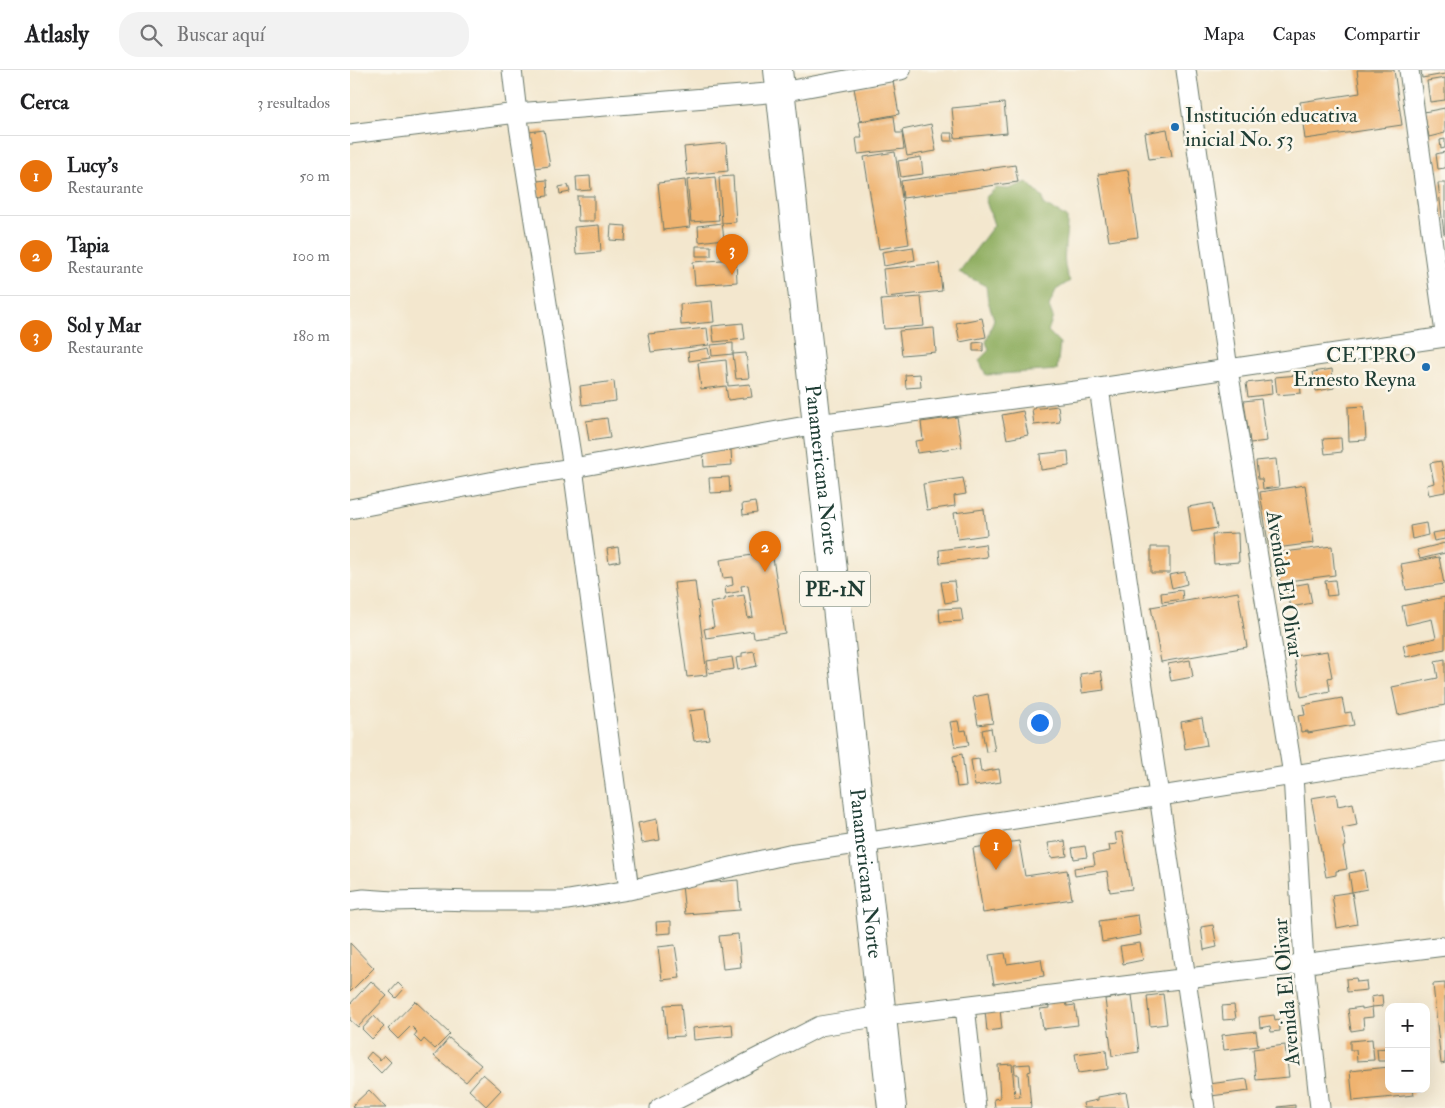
<!DOCTYPE html>
<html lang="es">
<head>
<meta charset="utf-8">
<style>
	body { margin:0; font-family:"IM FELL Double Pica",serif; background:#f2f2f2; color:#202124 }
	.controls { position:absolute; right:15px; bottom:15px; display:grid; overflow:hidden; border-radius:10px; box-shadow:0 5px 20px #0002 }
	.controls button { width:45px; height:45px; display:grid; place-items:center; padding:0; border:0; border-bottom:1px solid #e0e0e0; background:#fff; color:#202124; font:25px sans-serif }
	.you { position:absolute; left:689px; top:652px; width:18px; height:18px; margin:-12px; border:4px solid #fff; border-radius:50%; background:#1a73e8; box-shadow:0 0 0 8px #1a73e833 }
	.badge { display:grid; place-items:center; width:32px; height:32px; border-radius:50%; background:#0f766e; color:#fff; font-size:16px; font-weight:700 }
	.pin { position:absolute; translate:-50% -41px; filter:drop-shadow(0 1px 2px #0008) }
	.pin::after { content:''; position:absolute; top:26px; width:18px; height:15px; background:inherit; clip-path:polygon(0 0,100% 0,50% 100%) }
	.list { margin:0; padding:0; list-style:none }
	h2 { display:flex; justify-content:space-between; align-items:center; height:65px; margin:0; padding:0 20px; font-size:21px }
	h2 small { font-size:16px; font-weight:400; color:#757577 }
	.list li { display:grid; grid-template-columns:32px 1fr auto; gap:15px; align-items:center; box-sizing:border-box; height:80px; padding:0 20px; border-top:1px solid #e0e0e0 }
	.list b { display:block; font-size:19px; white-space:nowrap }
	.list p { margin:0; font-size:16px; white-space:nowrap; color:#757577 }
	.list em { font-size:16px; font-style:normal; color:#757577 }
	.icon { flex:none; width:28px; height:28px; fill:none; stroke:currentColor; stroke-width:2; stroke-linecap:round; stroke-linejoin:round }
	.map { position:relative; flex:none; width:1095px; height:1038px; overflow:hidden }
	header { display:flex; align-items:center; gap:30px; box-sizing:border-box; height:70px; padding:0 25px; background:#fff; border-bottom:1px solid #e0e0e0 }
	header strong { font-size:24px }
	nav { display:flex; gap:28px; margin-inline-start:auto; font-size:18px }
	.search { width:350px; height:45px; background:#f2f2f2; display:flex; align-items:center; gap:12px; box-sizing:border-box; padding:0 18px; border-radius:20px; color:#757577; font-size:19px }
	main { display:flex }
	aside { flex:1; background:#fff }
	.map>svg:first-child { display:block }
	.forest { fill:#8fae61; stroke:#57764a }
	.building { fill:#efb370 }
	.lines { fill:none; stroke-linecap:round; stroke-linejoin:round }
	.minor-casing { stroke:#69786a; stroke-width:21 }
	.trunk-casing { stroke:#69786a; stroke-width:30 }
	.minor { stroke:#fff; stroke-width:19 }
	.trunk { stroke:#fff; stroke-width:28 }
	.poi-dot { fill:#1f6fb2; stroke:#fbf7ec; stroke-width:2 }
	.labels { text-anchor:middle; stroke-width:5; stroke-linejoin:round; paint-order:stroke }
	.shield { fill:#fbf7ec; stroke:#61756b; stroke-width:1 }
	.shield-label { font-size:20px; font-weight:bold; fill:#1f3d34 }
	.poi-label { font-size:21px; fill:#1f3d34; stroke:#fbf7ec; text-anchor:start }
	.street-label { font-size:21px; fill:#1f3d34; stroke:#fbf7ec }
</style>
</head>
<body>
<header>
<strong>Atlasly</strong>
<div class="search"><svg class="icon" aria-label="search" viewBox="0 0 24 24"><circle cx="10" cy="10" r="6"/><path d="M15 15l6 6"/></svg>Buscar aquí</div>
<nav><a>Mapa</a><a>Capas</a><a>Compartir</a></nav>
</header>
<main>
<aside>
<h2>Cerca<small>3 resultados</small></h2>
<ul class="list">
<li><span class="badge" style="background:#e8710a">1</span><div><b>Lucy's</b><p>Restaurante</p></div><em>50 m</em></li>
<li><span class="badge" style="background:#e8710a">2</span><div><b>Tapia</b><p>Restaurante</p></div><em>100 m</em></li>
<li><span class="badge" style="background:#e8710a">3</span><div><b>Sol y Mar</b><p>Restaurante</p></div><em>180 m</em></li>
</ul>
</aside>
<div class="map">
<svg width="1095" height="1038" viewBox="0 0 1095 1038">
	<rect width="100%" height="100%" fill="#fbf7ec"/>
	<filter id="ink" filterUnits="userSpaceOnUse"><feTurbulence type="fractalNoise" baseFrequency=".02" numOctaves="2"/><feDisplacementMap in="SourceGraphic" scale="10" xChannelSelector="R" yChannelSelector="G"/><feConvolveMatrix kernelMatrix="1 2 1 2 8 2 1 2 1" color-interpolation-filters="sRGB"/></filter>
	<filter id="wash" filterUnits="userSpaceOnUse"><feTurbulence type="fractalNoise" baseFrequency=".0096" numOctaves="4" result="noise"/><feDisplacementMap in="SourceGraphic" scale="20" xChannelSelector="R" yChannelSelector="G"/><feGaussianBlur stdDeviation="1.12" result="paint"/><feColorMatrix in="noise" values="0 0 0 0 0 0 0 0 0 0 0 0 0 0 0 0 0 1.4 0 .05"/><feComposite in="paint" operator="in"/></filter>
	<g filter="url(#wash)">
		<rect width="100%" height="100%" fill="#f3e7ce"/>
		<path class="forest" d="M677,112L693,128L694,135L717,147C718,169 709,191 720,211L706,220L699,236L703,247L698,261L710,273L707,300L636,305L629,290L639,280L636,272L644,249L638,231L636,216L609,202L644,155L635,128L646,118L659,119Z"/>
		<g id="blocks">
			<path class="building" d="M1007,0H1044L1052,55L955,69L950,32L1010,23Z
				M1071,0H1095V4L1072,8Z
				M1095,8V30L1080,32L1077,11Z
				M543,11L549,44L510,51L504,18Z
				M654,33L657,63L605,68L602,38Z
				M1095,38V63L1079,67L1074,42Z
				M544,46L546,63H552L554,79L508,84L506,68H512L509,52Z
				M581,54L586,81L557,86L552,60Z
				M817,59L822,86L799,89L795,63Z
				M194,60L200,96L184,98L179,62Z
				M593,63H602L603,71H594Z
				M1095,69V78L1091,79L1090,70Z
				M376,73L378,101L337,105L334,77Z
				M545,82L559,174L529,179L514,87Z
				M1095,82V98L1088,99L1086,84Z
				M571,87L573,104L551,107L548,91Z
				M665,95L668,112L553,128L551,111Z
				M778,100L788,167L759,171L748,104Z
				M240,106L241,120L227,121L226,107Z
				M383,106L386,152L372,153L374,169L349,172L348,156L372,153L369,107Z
				M365,107L369,150L341,152L337,110Z
				M197,110L198,126L189,127L187,111Z
				M335,110L340,157L313,160L308,113Z
				M1088,113H1095V164H1094Z
				M218,115L220,122L210,124L209,117Z
				M227,126H244V151H228Z
				M249,155L251,182L226,184L224,157Z
				M261,155L276,156L275,171L260,170Z
				M346,176H361V186H346Z
				M563,177L565,190L534,196L532,182Z
				M386,189L387,212L345,215L343,192Z
				M589,193L592,221L536,227L533,199Z
				M571,227L574,256L534,259L531,230Z
				M362,231L364,252L331,255L330,234Z
				M632,248L636,267L610,272L606,253Z
				M393,253L395,269L364,272L362,256Z
				M357,258L359,275L301,282L298,264Z
				M584,258L586,282L552,285L549,261Z
				M633,272V281H623V273Z
				M383,273V284L396,283L399,308L386,309L383,284L362,286L361,275Z
				M358,278L360,288L339,291L338,282Z
				M376,290L378,316L400,314L402,327L378,330L376,316L351,319L348,293Z
				M982,299L984,318L966,321L963,302Z
				M570,304L571,317L556,318L555,305Z
				M949,305L951,323L927,325L925,307Z
				M921,310L922,324L898,327L896,313Z
				M264,311L266,331L232,335L230,316Z
				M911,329L917,371L900,373L894,331Z
				M708,336L710,352L684,355L682,339Z
				M1014,336L1016,370L999,371L998,337Z
				M673,341L678,365L657,369L652,345Z
				M607,347L612,377L567,383L565,371L573,370L571,352Z
				M257,348L260,368L239,371L236,351Z
				M991,368L992,382L975,384L973,369Z
				M381,380L382,395L354,397L353,383Z
				M718,381L719,396L691,400L690,384Z
				M926,389L929,417L913,419L912,409H908L906,391Z
				M1091,391L1095,411V422L1079,425L1077,415L1084,413L1080,393Z
				M379,407L380,422L360,423L359,408Z
				M613,408L616,424L604,426L605,436L577,440L573,414Z
				M955,415L964,473L919,479L910,422Z
				M405,432L407,443L393,445L392,434Z
				M862,433L867,458L842,462L838,437Z
				M634,439L637,465L608,469L604,443Z
				M1076,453L1078,465L1062,469L1060,456Z
				M1095,461V469L1084,471L1082,463Z
				M888,463L889,492L864,494L862,464Z
				M1095,473V483L1070,489L1067,480Z
				M635,474L637,487L590,493L589,480Z
				M982,476L985,505L930,512L926,483Z
				M268,477L270,491L259,493L257,479Z
				M801,477H820V503H801Z
				M422,482L435,563L404,568L403,561L356,568L354,559L364,557L360,533L375,530V528L394,525L398,548L403,547L398,515L391,516L392,521L376,524L375,517L383,515L382,507L373,508L370,490Z
				M1089,487L1094,514L1056,520L1051,494Z
				M835,502L837,514L822,518L819,505Z
				M985,510L987,525L977,526L975,511Z
				M345,511L357,605L337,607L324,513Z
				M604,511L607,531L595,533L591,512Z
				M958,513L962,533L941,537L936,517Z
				M832,520L833,529L812,532L811,523Z
				M888,522L897,577L811,592L801,537Z
				M1095,527V579L1056,587L1053,575L1086,568L1082,549L1056,555L1052,536Z
				M611,538L613,551L590,552L589,539Z
				M404,581L407,596L388,600L386,588L392,587V583Z
				M977,581L982,607L978,608L980,621L951,627L944,586Z
				M382,587L384,599L359,603L357,591Z
				M1095,589V635L1048,645L1042,617L1088,608L1085,591Z
				M840,590L843,607L821,611L818,594Z
				M751,601L754,620L732,623L730,604Z
				M638,624L643,653L628,655L623,627Z
				M992,628L995,643L1001,642L1004,655L958,663V661L951,662L948,646L955,645L953,635Z
				M355,639L359,669L344,671L339,641Z
				M852,648L857,675L835,679L831,652Z
				M608,651L610,661L616,660L619,675L605,677L600,652Z
				M641,658L645,681L636,682L632,660Z
				M612,684L616,716L607,717L603,686Z
				M629,689L631,702L649,699L651,712L625,716L621,690Z
				M986,724L988,736L1003,733L1007,755L992,758L996,776L993,777L997,799L986,801V805L976,807L961,728Z
				M307,749L310,770L292,773L288,753Z
				M772,762L782,819L760,822L757,801L725,806L724,798L745,795L743,784L760,781L759,775L767,774L765,763Z
				M669,771L675,806L717,800L722,829L633,843L623,778Z
				M715,771L717,786L701,788L698,773Z
				M735,776L737,787L724,789L722,778Z
				M1014,800L1017,819L1002,822L999,803Z
				M388,810L390,840L335,844L332,815Z
				M1002,822L1007,854L987,858L982,825Z
				M788,845L791,865L752,872L749,851Z
				M321,851V863L307,864L306,852Z
				M863,855L867,877L854,880L851,857Z
				M388,864L391,897L373,899L369,866Z
				M0,873L24,898L0,922Z
				M790,873L793,890L773,894L770,876Z
				M325,875L330,908L312,910L308,877Z
				M655,883L657,894L691,889L694,906L644,914L639,885Z
				M1006,908L1007,912L1016,911L1017,920L997,922L996,909Z
				M21,911L37,926L8,957L0,950V934Z
				M48,913L54,919L46,928L40,922Z
				M1095,913V993L1091,994L1083,914Z
				M813,924L817,954L800,956L797,926Z
				M782,925L789,982L762,986L755,929Z
				M1032,925L1033,936L1022,937L1021,927Z
				M715,927L717,936L725,935L728,955L693,959L690,939L699,938L698,929Z
				M65,931L100,964L85,979L74,969L71,973L64,966L67,962L61,956L48,969L38,959Z
				M331,934L334,966L317,967L314,935Z
				M884,935L886,949L873,950L872,936Z
				M1012,937V939L1022,937L1023,947L1013,948L1014,959L1001,961L998,939Z
				M650,940L652,959L637,961L635,941Z
				M924,945L925,950L929,949L930,961L921,962L920,956L910,958L909,947Z
				M24,946L34,957L22,969L12,959Z
				M382,954L383,966L344,970L343,958Z
				M906,961L908,976L874,980L872,965Z
				M99,968L131,995L116,1012L84,986Z
				M1022,969L1024,990L1007,991L1006,980H1000V971Z
				M1037,973H1039V991H1028L1027,979L1037,978Z
				M935,975L939,1007L906,1010L903,979Z
				M756,980L758,999L728,1003L725,984Z
				M21,982L30,990L34,985L41,992L31,1003L16,988Z
				M662,994L665,1027H670L668,1004H665L664,995L680,994L681,1001L678,1002L681,1038H645L644,1029L650,1028L648,995Z
				M1039,997V1019H1063L1064,1025L1003,1031L1000,1001Z
				M133,1004L151,1020L136,1036L119,1020Z
				M897,1009L899,1021L861,1026L859,1014Z
				M19,1020L36,1038H4L2,1036Z
				M776,1022L779,1038H734L733,1033L748,1030V1027Z
				M945,1035V1038H928V1037Z"/>
		</g>
	</g>
	<g filter="url(#ink)">
		<use href="#blocks" fill-opacity="0" stroke="#69786a" stroke-width="1"/>
		<g class="lines">
			<g class="minor-casing">
				<path id="minor" d="M162,0L167,43L223,398L279,820
					M836,0L878,299L943,705L954,893L970,1038
					M1059,0L1095,263
					M0,64L167,43L431,22L551,0
					M749,318L855,1038
					M0,439L171,406L223,398L467,354L749,318L1095,267
					M0,831L14,829L43,831L85,830L124,831H212L279,820L439,784L514,773L1095,681
					M615,936L626,1038
					M310,1038L470,956L532,946L1095,876"/>
			</g>
			<g class="trunk-casing">
				<g id="trunk">
					<path id="s1" d="M428,0L542,1038"/>
				</g>
			</g>
			<use href="#minor" class="minor"/>
			<use href="#trunk" class="trunk"/>
		</g>
	</g>
	<g class="poi-dot">
		<circle cx="825" cy="57" r="5"/>
		<circle cx="1076" cy="297" r="5"/>
	</g>
	<g class="labels">
		<rect class="shield" x="450" y="501.5" width="70" height="35" rx="4"/>
		<g class="shield-label">
			<text x="485" y="526">PE-1N</text>
		</g>
		<g class="poi-label">
			<text x="835" y="52">Institución educativa<tspan x="835" dy="24">inicial No. 53</tspan></text>
			<text x="1066" y="292" text-anchor="end">CETPRO<tspan x="1066" dy="24">Ernesto Reyna</tspan></text>
		</g>
		<g class="street-label">
			<text dy="7" stroke="none"><textPath href="#s1" startOffset="402">Panamericana Norte</textPath></text>
			<text transform="translate(935 514) rotate(81)" y="7">Avenida El Olivar</text>
			<text dy="7" stroke="none"><textPath href="#s1" startOffset="808">Panamericana Norte</textPath></text>
			<text transform="translate(936 922) rotate(-95)" y="7">Avenida El Olivar</text>
		</g>
	</g>
</svg>
<div class="controls">
<button>+</button>
<button>−</button>
</div>
<div class="you"></div>
<div class="pin badge" style="left:646px;top:800px;background:#e8710a">1</div>
<div class="pin badge" style="left:415px;top:502px;background:#e8710a">2</div>
<div class="pin badge" style="left:382px;top:205px;background:#e8710a">3</div>
</div>
</main>
</body>
</html>
